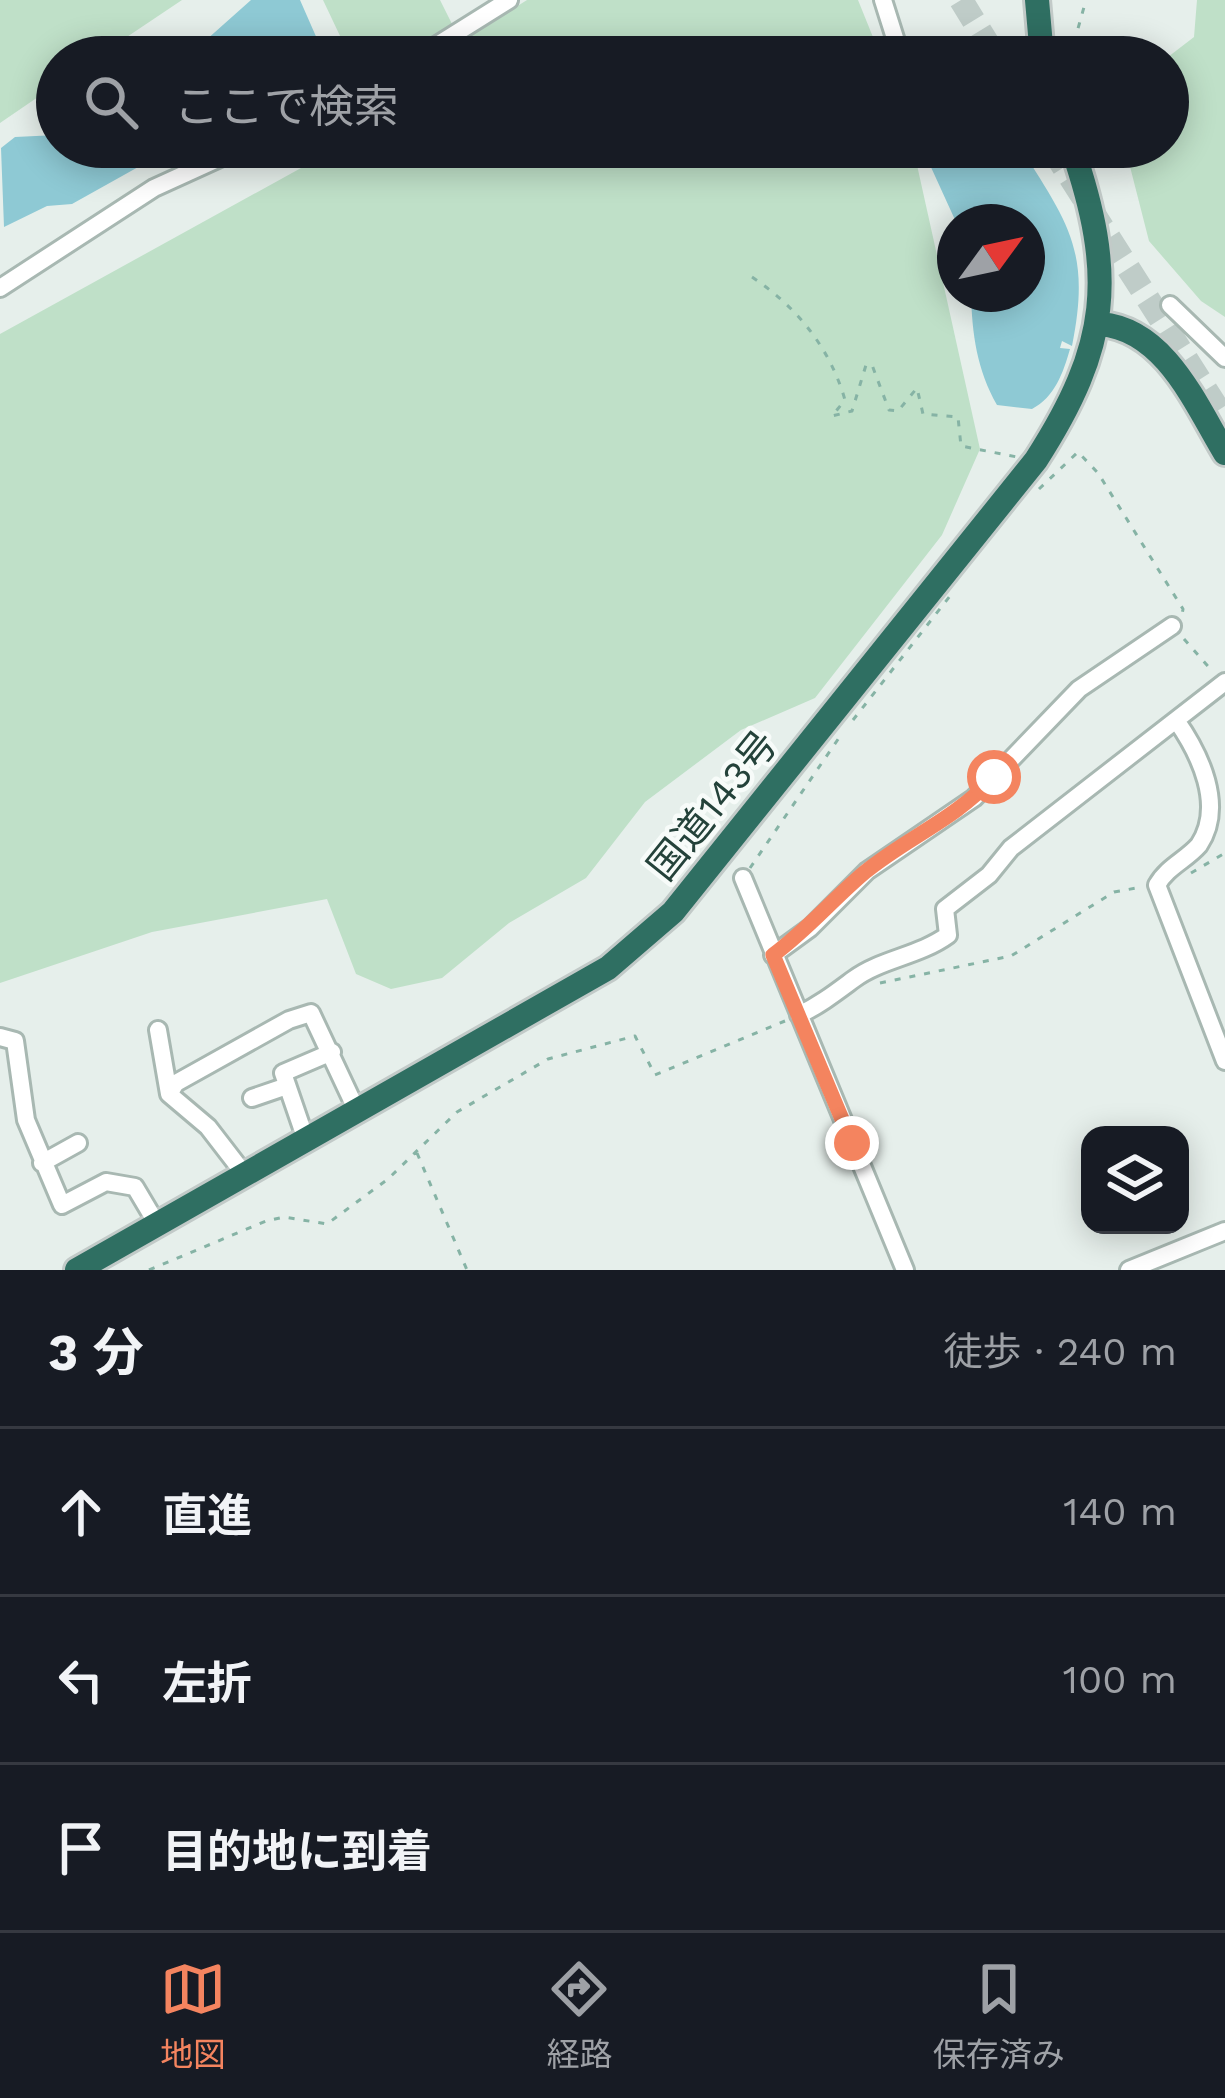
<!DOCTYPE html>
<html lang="ja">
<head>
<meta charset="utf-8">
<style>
	body { margin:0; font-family:"Work Sans","Noto Sans JP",sans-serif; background:#20242c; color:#f1f3f6 }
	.controls { position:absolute; right:36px; bottom:36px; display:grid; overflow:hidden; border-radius:24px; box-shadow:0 6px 30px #0003 }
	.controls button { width:108px; height:108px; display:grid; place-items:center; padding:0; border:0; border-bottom:3px solid #363941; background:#171b24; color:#f1f3f6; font:60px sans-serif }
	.compass { position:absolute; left:937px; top:204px; width:108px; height:108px; border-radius:50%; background:#171b24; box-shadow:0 6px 30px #0003; rotate:57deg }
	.stop { position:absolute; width:36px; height:36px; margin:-27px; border:9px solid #f4845f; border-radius:50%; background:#fff }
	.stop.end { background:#f4845f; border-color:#fff; box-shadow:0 3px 12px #0008 }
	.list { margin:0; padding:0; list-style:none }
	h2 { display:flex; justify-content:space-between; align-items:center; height:156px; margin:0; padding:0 48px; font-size:51px }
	h2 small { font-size:39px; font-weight:400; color:#9ea1a6 }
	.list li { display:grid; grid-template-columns:78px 1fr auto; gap:36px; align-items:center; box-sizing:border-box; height:168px; padding:0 48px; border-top:3px solid #363941 }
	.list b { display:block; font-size:45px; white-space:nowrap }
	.list em { font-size:39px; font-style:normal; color:#9ea1a6 }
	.icon { flex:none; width:66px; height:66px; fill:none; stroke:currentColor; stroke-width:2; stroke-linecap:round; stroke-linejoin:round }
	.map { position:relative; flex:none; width:1225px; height:1270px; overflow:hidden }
	.search { position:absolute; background:#171b24; box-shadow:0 6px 30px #0003; left:36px; right:36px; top:36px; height:132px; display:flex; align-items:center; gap:30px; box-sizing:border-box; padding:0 42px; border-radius:66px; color:#9ea1a6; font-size:45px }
	.sheet { height:660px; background:#171b24 }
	nav { display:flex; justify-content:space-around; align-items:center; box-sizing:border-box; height:168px; border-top:3px solid #363941; background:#171b24; font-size:33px; color:#9ea1a6 }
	nav a { display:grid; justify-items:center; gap:6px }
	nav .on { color:#f4845f }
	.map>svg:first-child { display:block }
	.green { fill:#bfe0c8 }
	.water { fill:#8ec9d4 }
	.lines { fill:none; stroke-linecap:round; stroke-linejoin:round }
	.highway-tunnel { stroke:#bfccc8; stroke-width:24; stroke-dasharray:24 12; stroke-linecap:butt }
	.minor-casing { stroke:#a8b8b2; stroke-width:22 }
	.highway-casing { stroke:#c2cac8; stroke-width:30 }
	.path { stroke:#86b3a5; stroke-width:3; stroke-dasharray:6 9; stroke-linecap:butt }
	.minor { stroke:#fff; stroke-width:16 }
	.highway { stroke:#2f6f62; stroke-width:24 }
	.route { stroke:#f4845f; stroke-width:15 }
	.labels { text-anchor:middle; stroke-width:9; stroke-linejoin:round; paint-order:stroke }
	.street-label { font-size:39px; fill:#24423a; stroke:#f7fbf9 }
</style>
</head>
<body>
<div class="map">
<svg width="1225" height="1270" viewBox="0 0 1225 1270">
	<rect width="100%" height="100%" fill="#e6efeb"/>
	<path class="green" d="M0,0H182L97,57H57V84L0,123Z
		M323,0H440L461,42L527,0H858L881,57H350Z
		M1197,0H1225V317L1201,301L1149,241L1125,147H1168V57L1194,37Z
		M339,147H913L980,449L942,535L815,698L741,730L645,802L586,878L509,923L442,978L391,989L356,974L327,899L152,932L0,983V334Z"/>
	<path class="water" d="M251,0H300L325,57H187Z
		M57,135V147H174L72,204L47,206L4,227L1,148L15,137Z
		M928,147H1020C1069,224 1091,252 1072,346L1062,341L1060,348L1070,349C1063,373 1055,397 1032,409L997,405C977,370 972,334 971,294H1027V222H956L930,165Z"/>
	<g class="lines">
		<path class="highway-tunnel" d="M961,0L996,57
			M1051,147L1225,420"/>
		<g class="minor-casing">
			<path id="minor" d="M883,0L901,57
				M418,57L509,0
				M988,57L1040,47
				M0,288L154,188L244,147
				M1170,305L1225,358
				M1176,720C1200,754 1225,806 1199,845C1186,860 1167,867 1157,885L1225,1061
				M743,878L905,1270
				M773,955L810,928L867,871L974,798L1079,689L1172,626
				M799,1015C821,1004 835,993 854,979C881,959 919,956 948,935L945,909L989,875L1011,848L1225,682
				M158,1030L169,1094
				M0,1037L15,1041L26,1120L62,1205L106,1182L135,1187L157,1224
				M252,1098L287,1086
				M306,1140L283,1073L332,1052
				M42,1163L78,1143
				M245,1175L208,1127L169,1094L176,1083L289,1020L311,1013L357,1111
				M1129,1270L1225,1231"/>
		</g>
		<g class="highway-casing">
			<path id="highway" d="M1037,0L1042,57
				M1101,324C1165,330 1195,403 1225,453
				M77,1270L608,968L673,912L1036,460C1110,345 1116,276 1072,147"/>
		</g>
		<path class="path" d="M1070,57L1086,0
			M752,277C797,307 830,348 845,400L832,416L852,411L866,365H872L889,410L898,411L917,388L923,414L958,417L961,446L1017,457
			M1039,489L1078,452L1098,473L1183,609L1182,615
			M1184,639L1213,672
			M853,720L950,596
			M750,868L843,732
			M1191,873L1225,853
			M880,983L1011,956L1114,892L1142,887
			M417,1153L467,1270
			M149,1270L266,1221L284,1217L327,1224L388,1179L457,1112L548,1059L635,1036L655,1075L785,1021"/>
		<use href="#minor" class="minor"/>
		<use href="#highway" class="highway"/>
	</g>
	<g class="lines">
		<path class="route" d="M852,1143L773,955C807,930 833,899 865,872C908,837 954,820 994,777"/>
	</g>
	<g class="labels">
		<g class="street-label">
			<text transform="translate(712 805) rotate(-51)" y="14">国道143号</text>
		</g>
	</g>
</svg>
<div class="controls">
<button><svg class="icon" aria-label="layers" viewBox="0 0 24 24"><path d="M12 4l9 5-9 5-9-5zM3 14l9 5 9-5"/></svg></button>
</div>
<svg class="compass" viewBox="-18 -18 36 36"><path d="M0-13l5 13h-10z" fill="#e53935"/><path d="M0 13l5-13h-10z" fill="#9ea1a6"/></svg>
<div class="stop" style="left:994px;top:777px"></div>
<div class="stop end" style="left:852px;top:1143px"></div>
<div class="search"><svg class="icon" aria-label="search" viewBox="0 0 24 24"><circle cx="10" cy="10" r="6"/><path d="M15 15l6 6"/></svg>ここで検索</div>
</div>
<section class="sheet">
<h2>3 分<small>徒歩 · 240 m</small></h2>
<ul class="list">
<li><svg class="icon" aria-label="ahead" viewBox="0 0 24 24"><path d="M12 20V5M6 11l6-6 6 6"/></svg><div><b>直進</b></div><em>140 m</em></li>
<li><svg class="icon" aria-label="left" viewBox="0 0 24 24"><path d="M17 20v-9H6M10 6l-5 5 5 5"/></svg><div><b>左折</b></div><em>100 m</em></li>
<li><svg class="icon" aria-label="arrive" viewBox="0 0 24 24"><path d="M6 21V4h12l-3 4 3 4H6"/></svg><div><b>目的地に到着</b></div></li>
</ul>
</section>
<nav>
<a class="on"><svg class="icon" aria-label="map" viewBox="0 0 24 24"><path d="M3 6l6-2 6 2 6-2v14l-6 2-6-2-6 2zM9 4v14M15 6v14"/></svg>地図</a>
<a><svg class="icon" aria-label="directions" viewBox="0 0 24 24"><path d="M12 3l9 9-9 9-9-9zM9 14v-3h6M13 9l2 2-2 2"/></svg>経路</a>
<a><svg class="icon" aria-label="saved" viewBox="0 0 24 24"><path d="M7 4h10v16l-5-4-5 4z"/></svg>保存済み</a>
</nav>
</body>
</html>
